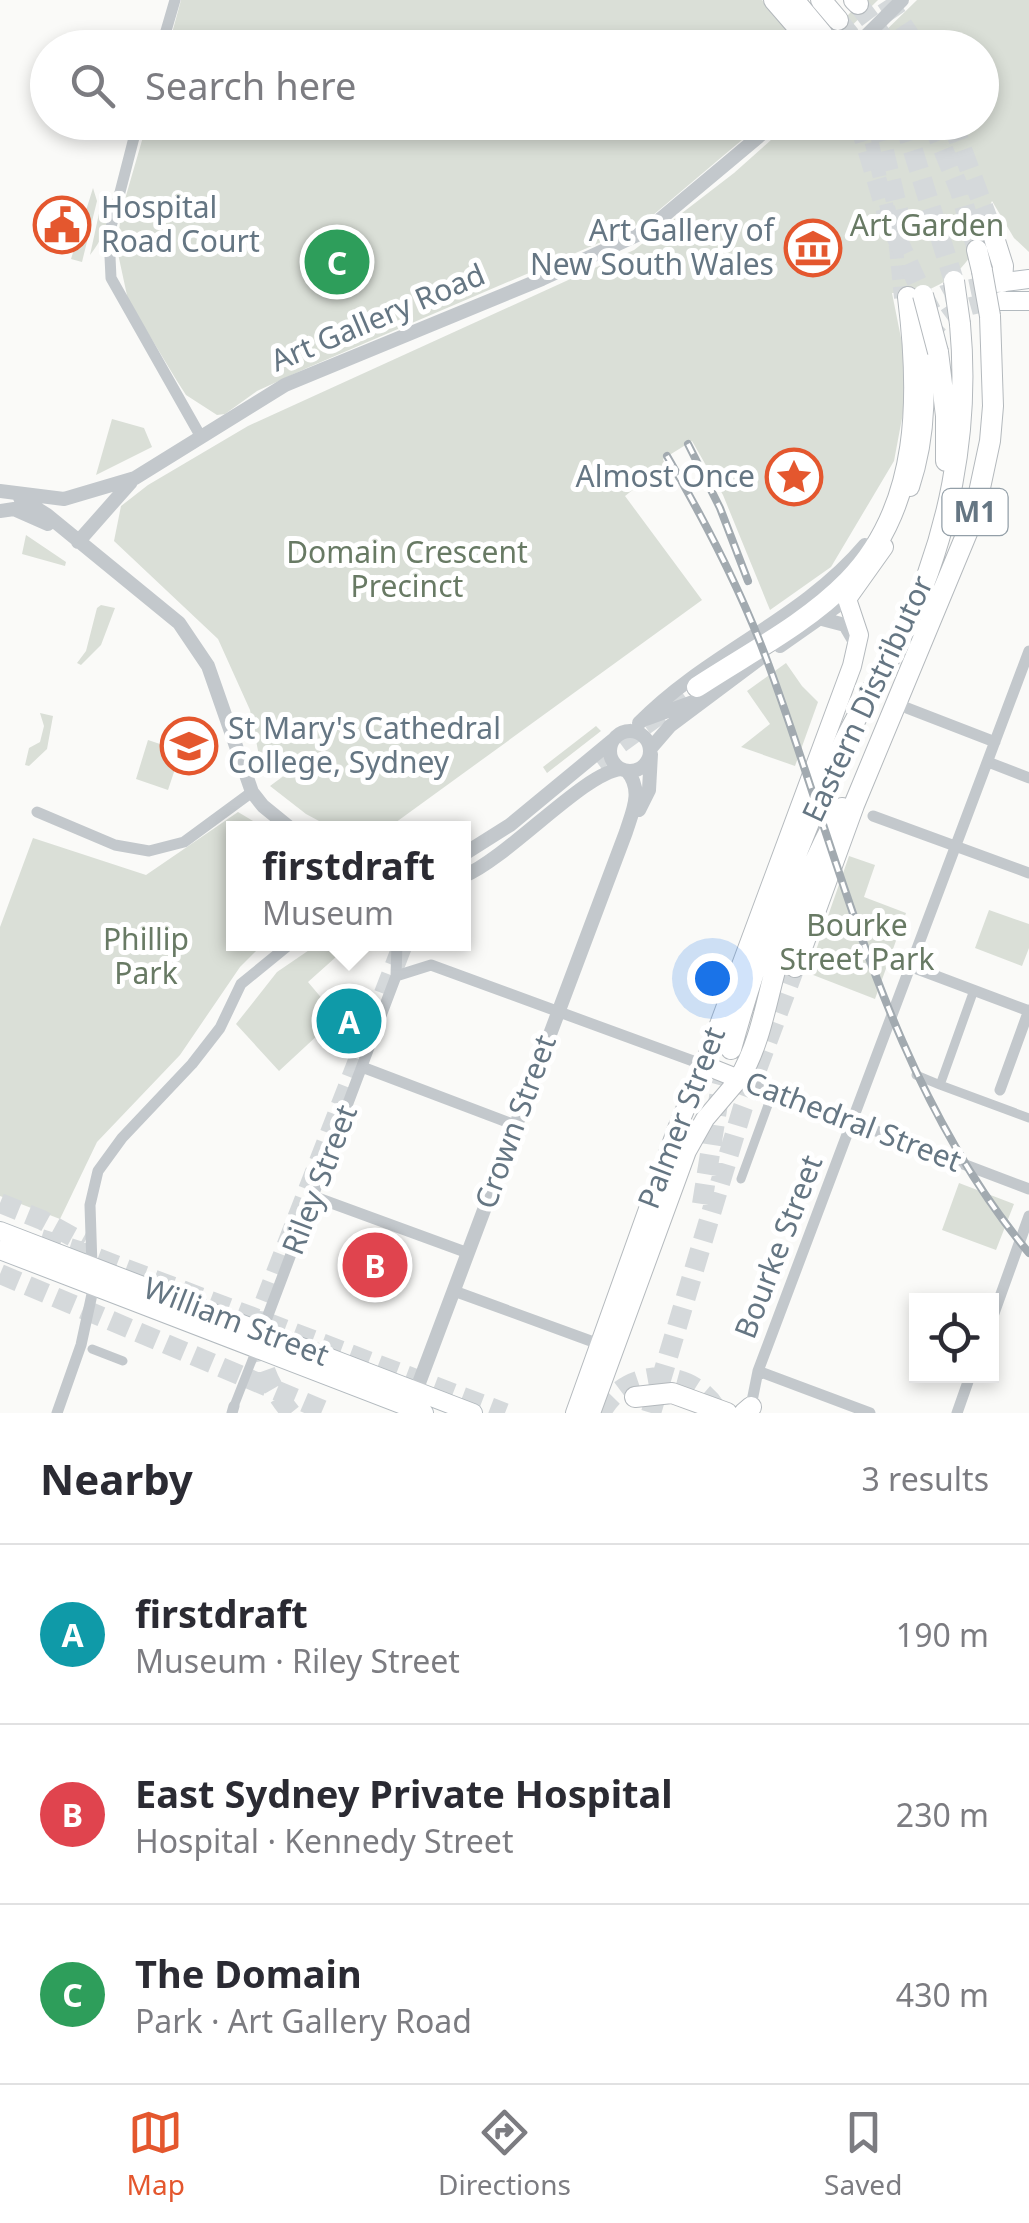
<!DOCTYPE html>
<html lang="en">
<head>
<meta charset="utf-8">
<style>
	body { margin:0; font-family:"Noto Sans",sans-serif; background:#f2f2f3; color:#2b2b33 }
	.controls { position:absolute; right:30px; bottom:30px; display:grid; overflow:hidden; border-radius:0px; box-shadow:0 5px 15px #0003 }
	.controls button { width:90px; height:90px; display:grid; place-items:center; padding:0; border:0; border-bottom:2px solid #e1e1e2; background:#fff; color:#2b2b33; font:50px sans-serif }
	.you { position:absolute; left:712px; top:978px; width:35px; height:35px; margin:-25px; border:8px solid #fff; border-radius:50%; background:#1a73e8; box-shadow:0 0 0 15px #1a73e833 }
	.badge { display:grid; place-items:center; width:65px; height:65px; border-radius:50%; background:#e4572e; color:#fff; font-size:32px; font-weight:700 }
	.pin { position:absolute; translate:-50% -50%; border:5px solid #fff; box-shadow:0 2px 10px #0006 }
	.popup { position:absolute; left:226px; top:821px; width:245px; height:130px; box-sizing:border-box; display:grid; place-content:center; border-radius:0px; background:#fff; filter:drop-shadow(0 2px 8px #0005); font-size:32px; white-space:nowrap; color:#7c7c81 }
	.popup b { font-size:38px; color:#2b2b33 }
	.popup::after { content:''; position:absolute; left:50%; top:100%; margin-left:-20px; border:20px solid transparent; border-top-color:#fff }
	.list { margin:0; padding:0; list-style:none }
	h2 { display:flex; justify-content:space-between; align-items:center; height:130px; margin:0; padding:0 40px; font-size:42px }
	h2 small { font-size:32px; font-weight:400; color:#7c7c81 }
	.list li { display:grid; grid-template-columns:65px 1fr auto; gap:30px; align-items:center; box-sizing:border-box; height:180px; padding:0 40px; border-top:2px solid #e1e1e2 }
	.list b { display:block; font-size:38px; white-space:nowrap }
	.list p { margin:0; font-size:32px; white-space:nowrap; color:#7c7c81 }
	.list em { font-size:32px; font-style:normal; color:#7c7c81 }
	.icon { flex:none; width:55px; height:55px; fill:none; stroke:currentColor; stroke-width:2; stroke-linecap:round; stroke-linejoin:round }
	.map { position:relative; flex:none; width:1029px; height:1413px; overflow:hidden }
	.search { position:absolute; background:#fff; box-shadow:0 5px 15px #0003; left:30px; right:30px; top:30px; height:110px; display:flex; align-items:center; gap:25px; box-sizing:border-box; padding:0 35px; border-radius:55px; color:#7c7c81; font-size:38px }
	.sheet { height:670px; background:#fff }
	nav { display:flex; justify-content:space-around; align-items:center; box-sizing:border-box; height:140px; border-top:2px solid #e1e1e2; background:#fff; font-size:28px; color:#7c7c81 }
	nav a { display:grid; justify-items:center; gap:5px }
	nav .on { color:#e4572e }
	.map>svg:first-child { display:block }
	.green { fill:#dadfd7 }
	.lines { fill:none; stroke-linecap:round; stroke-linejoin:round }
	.tertiary-tunnel { stroke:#d5d9db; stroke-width:14; stroke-dasharray:14 7; stroke-linecap:butt }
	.secondary-tunnel { stroke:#d5d9db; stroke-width:18; stroke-dasharray:18 9; stroke-linecap:butt }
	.motorway-tunnel { stroke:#d5d9db; stroke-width:20; stroke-dasharray:20 10; stroke-linecap:butt }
	.secondary-casing { stroke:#b3babf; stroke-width:20 }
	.primary-casing { stroke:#b5babe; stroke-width:20 }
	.motorway-casing { stroke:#b4b9bd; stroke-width:22 }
	.pedestrian { stroke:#c3c8cc; stroke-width:9 }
	.minor { stroke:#c3c8cc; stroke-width:11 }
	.tertiary { stroke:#c3c8cc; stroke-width:14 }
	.secondary { stroke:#fff; stroke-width:18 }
	.primary { stroke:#fff; stroke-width:18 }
	.motorway { stroke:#fff; stroke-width:20 }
	.rail-casing { stroke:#a2aab0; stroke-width:8 }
	.rail { stroke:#fff; stroke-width:4; stroke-dasharray:11; stroke-linecap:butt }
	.motorway-bridge-casing { stroke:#b4b9bd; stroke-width:22; stroke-linecap:butt }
	.motorway-bridge { stroke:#fff; stroke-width:20 }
	.labels { text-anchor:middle; stroke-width:10; stroke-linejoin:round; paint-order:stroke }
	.shield { fill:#fff; stroke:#939fa8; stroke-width:2.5 }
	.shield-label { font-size:28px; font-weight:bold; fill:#657683 }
	.poi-label { font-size:30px; fill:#657683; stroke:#fff; text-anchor:start }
	.park-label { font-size:30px; fill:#687a64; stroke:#fff }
	.street-label { font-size:30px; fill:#657683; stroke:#fff }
</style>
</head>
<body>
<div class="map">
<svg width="1029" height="1413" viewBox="0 0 1029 1413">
	<rect width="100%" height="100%" fill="#fafaf8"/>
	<path class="green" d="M181,0H762L809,48H168Z
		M863,0H878L830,47L815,48Z
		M917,0H1029V252L1014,238L992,201C986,214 984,226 979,239C965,276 933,292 897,299L896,293H892L904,353L905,377L903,413L894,461L831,567L770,610L723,495L692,441L663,459L665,465L625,496L702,600L388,828H332L306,814L270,786L297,766L287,753L262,771L250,710L218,639L114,541L121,506L148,485L248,426L634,250L734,173L790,123L982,122V48L869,47Z
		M147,123H762L652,216L627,231L307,368L257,391L225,414L217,415L186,395L177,381L128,300L117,249L121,213Z
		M93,188L97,201L82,262L71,259Z
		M103,195C114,218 104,236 90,255Z
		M112,419L144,428L152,447L96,475Z
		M26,535L66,562L65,566L22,554Z
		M101,605L115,608L101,645L81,665L77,663L86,651L97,608Z
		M786,663L802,686L818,702L795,766L741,747L770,724L747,691Z
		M40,713L53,716L47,749L29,766L25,765L29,748L40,742L44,726Z
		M596,726L601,731L547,773L543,767Z
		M148,740L181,751L168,790L136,779Z
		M238,812L265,828H234V944H263L240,967L180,1055L97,1142L60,1219L0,1196V927L33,838L146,875Z
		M849,856L875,865L864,897L906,913L875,999L808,973Z
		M989,910L1029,924V948L1022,966L975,948Z
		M318,944L346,948L308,982L324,1001L320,1006L333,1021L279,1071L236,1024L277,972Z
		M959,1183L1014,1204L996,1250L942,1230Z"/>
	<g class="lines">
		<path class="tertiary-tunnel" d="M867,122L896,247L901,298"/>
		<path class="secondary-tunnel" d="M920,307L944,294L995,283
			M929,338C943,310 971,304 1000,301"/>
		<path class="motorway-tunnel" d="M886,0L918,48
			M858,4L891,48
			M838,20L860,48
			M828,30L842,48
			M859,122L889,221L923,295
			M877,122L900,218
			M904,122L953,278
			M932,122L960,191L977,250
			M952,122L990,225
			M596,761L697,687
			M0,1203L42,1220L84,1243
			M702,1204L720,1091L731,1049
			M41,1239L79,1251L505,1413
			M0,1274L330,1413
			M291,1413C262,1377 256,1354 262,1309L403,944
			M601,1413C626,1365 694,1366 719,1413
			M651,1413L743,1107L795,967"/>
		<g class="secondary-casing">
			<path id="secondary" d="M996,283L1029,279
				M1000,301H1029
				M0,1231L473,1413
				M0,1250L424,1413"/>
		</g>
		<g class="primary-casing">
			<path id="primary" d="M910,487C928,433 927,381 919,325
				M575,1413L676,1131L704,1065L852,666L859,635L847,599L884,547
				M591,1413L687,1151L705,1119L739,1079L704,1065"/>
		</g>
		<g class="motorway-casing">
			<path id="motorway" d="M774,0L813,45
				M794,0L823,35
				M821,0L838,20
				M854,0L858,4
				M990,225L1003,266L1002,282
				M977,250L982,271
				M938,352L946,416V461
				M697,687C747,654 806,624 848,581C922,505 920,394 908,297
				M795,967L854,805L974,516L990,441L993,406L990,316
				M731,1049C760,944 799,840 844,742C862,705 884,671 902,635C949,538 970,431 960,324
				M739,1079C761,1042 766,1001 778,960C794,908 815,856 842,808
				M635,1397L672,1393L727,1413
				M744,1413L751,1407"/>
		</g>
		<path class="pedestrian" d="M916,1075L940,1085L974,990
			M940,1085L1029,1118
			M741,1179L768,1105
			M92,1349L123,1361
			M234,1406L256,1350"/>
		<path class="minor" d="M161,48L175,0
			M138,122L109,235L111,278L201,437
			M907,708L995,742
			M988,762L1029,778
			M37,812L115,845L149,851L184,842L252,792
			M873,816L1029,873
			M912,967L1029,1011
			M396,976L431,965L704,1065
			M362,1067L515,1125
			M739,1079L1029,1189
			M1000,1090L1029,1010
			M315,1197L468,1253
			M92,1266L90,1205L98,1171L122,1138L192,1064L220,1028L241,984L290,944
			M454,1291L599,1344
			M992,1319L1029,1216
			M262,1331L396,976L397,944
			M758,1371L870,1413
			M750,1411L758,1371L1029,651
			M57,1413L81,1345L94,1285
			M232,1413L234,1406
			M957,1413L970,1376"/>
		<path class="tertiary" d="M854,48L902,0
			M0,491L64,499L135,478L285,385L542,279L646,231L776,122
			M20,498L47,515L179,623L208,666L252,792L263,806L290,828
			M0,511L14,509L48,524
			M78,542L131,482
			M822,619L845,625L855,642
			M780,646L847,599
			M646,719L701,699
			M639,723C706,654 803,619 865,545
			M610 751a20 20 0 1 1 40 0a20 20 0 1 1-40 0Z
			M651,748L670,726L762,657
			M639,810L649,790L651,754
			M464,854L510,825L613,740
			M464,876C509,857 585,772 621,769
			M416,1391L626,832C633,810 643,790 627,771"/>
		<use href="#secondary" class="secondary"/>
		<use href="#primary" class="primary"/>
		<use href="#motorway" class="motorway"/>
		<g class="rail-casing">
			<path id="rail" d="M688,444L720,508L748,581
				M667,456C708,526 745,598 772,674C844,872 891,1088 1029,1253"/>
		</g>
		<use href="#rail" class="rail"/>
		<g class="motorway-bridge-casing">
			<path id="motorway-bridge" d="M982,271L990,316
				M954,281L960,324
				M923,295L938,352"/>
		</g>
		<use href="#motorway-bridge" class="motorway-bridge"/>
	</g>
	<defs>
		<g id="civic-ring" transform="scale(2.875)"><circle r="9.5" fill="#fff" stroke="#e4572e" stroke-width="1.5"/><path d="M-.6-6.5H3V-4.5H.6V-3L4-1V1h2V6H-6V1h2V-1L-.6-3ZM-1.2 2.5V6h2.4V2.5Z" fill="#e4572e"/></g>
		<g id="museum-ring" transform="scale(2.875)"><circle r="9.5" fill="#fff" stroke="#e4572e" stroke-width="1.5"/><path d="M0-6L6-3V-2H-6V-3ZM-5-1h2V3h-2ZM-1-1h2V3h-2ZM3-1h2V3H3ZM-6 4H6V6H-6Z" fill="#e4572e"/></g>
		<g id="sight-ring" transform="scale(2.875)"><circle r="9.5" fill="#fff" stroke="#e4572e" stroke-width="1.5"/><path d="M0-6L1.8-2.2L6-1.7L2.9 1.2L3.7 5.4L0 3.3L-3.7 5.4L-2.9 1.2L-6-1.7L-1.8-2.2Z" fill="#e4572e"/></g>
		<g id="school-ring" transform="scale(2.875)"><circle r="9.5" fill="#fff" stroke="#e4572e" stroke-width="1.5"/><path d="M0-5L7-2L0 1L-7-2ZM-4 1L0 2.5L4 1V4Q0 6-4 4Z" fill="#e4572e"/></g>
	</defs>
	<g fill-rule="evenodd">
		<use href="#civic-ring" x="62" y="225"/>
		<use href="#museum-ring" x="813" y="248"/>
		<use href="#sight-ring" x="794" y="477"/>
		<use href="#school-ring" x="189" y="746"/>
	</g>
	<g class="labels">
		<rect class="shield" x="942.5" y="489" width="65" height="46" rx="8"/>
		<g class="shield-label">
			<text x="975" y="522">M1</text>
		</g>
		<g class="poi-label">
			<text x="101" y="218">Hospital<tspan x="101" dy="34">Road Court</tspan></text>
			<text x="774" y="241" text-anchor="end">Art Gallery of<tspan x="774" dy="34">New South Wales</tspan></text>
			<text x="755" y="487" text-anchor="end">Almost Once</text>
			<text x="228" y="739">St Mary's Cathedral<tspan x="228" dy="34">College, Sydney</tspan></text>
		</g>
		<g class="park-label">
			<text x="927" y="236">Art Garden</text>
			<text x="407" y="563">Domain Crescent<tspan x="407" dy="34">Precinct</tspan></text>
			<text x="857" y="936">Bourke<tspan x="857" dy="34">Street Park</tspan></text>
			<text x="146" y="950">Phillip<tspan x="146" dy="34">Park</tspan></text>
		</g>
		<g class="street-label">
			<text transform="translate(378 318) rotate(-23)" y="10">Art Gallery Road</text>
			<text transform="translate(868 699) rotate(-65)" y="10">Eastern Distributor</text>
			<text transform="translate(682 1118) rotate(-69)" y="10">Palmer Street</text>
			<text transform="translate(516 1122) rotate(-70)" y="10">Crown Street</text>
			<text transform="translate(853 1122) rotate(21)" y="10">Cathedral Street</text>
			<text transform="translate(320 1180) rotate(-69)" y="10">Riley Street</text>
			<text transform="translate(779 1247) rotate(-69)" y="10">Bourke Street</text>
			<text transform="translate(236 1322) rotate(21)" y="10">William Street</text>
		</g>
	</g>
</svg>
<div class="controls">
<button><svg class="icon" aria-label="locate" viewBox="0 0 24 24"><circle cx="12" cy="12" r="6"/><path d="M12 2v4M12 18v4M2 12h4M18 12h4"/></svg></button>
</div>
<div class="you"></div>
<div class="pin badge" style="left:349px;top:1021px;background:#0f9aa8">A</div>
<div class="popup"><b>firstdraft</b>Museum</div>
<div class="pin badge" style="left:375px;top:1265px;background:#e0444e">B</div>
<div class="pin badge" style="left:337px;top:262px;background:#2e9e5b">C</div>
<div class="search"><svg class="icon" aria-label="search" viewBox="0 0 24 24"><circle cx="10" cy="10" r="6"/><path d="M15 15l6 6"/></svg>Search here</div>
</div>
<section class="sheet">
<h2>Nearby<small>3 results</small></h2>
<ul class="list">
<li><span class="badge" style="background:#0f9aa8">A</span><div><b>firstdraft</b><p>Museum · Riley Street</p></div><em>190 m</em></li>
<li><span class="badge" style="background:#e0444e">B</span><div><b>East Sydney Private Hospital</b><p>Hospital · Kennedy Street</p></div><em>230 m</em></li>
<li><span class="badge" style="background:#2e9e5b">C</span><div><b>The Domain</b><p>Park · Art Gallery Road</p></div><em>430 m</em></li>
</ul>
</section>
<nav>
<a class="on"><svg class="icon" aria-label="map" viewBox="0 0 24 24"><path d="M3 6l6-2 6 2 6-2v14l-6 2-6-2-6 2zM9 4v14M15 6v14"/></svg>Map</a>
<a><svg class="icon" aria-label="directions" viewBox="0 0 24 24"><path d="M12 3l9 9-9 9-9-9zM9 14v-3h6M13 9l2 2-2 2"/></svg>Directions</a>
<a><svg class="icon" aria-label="saved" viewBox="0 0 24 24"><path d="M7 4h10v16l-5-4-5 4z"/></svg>Saved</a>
</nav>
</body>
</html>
